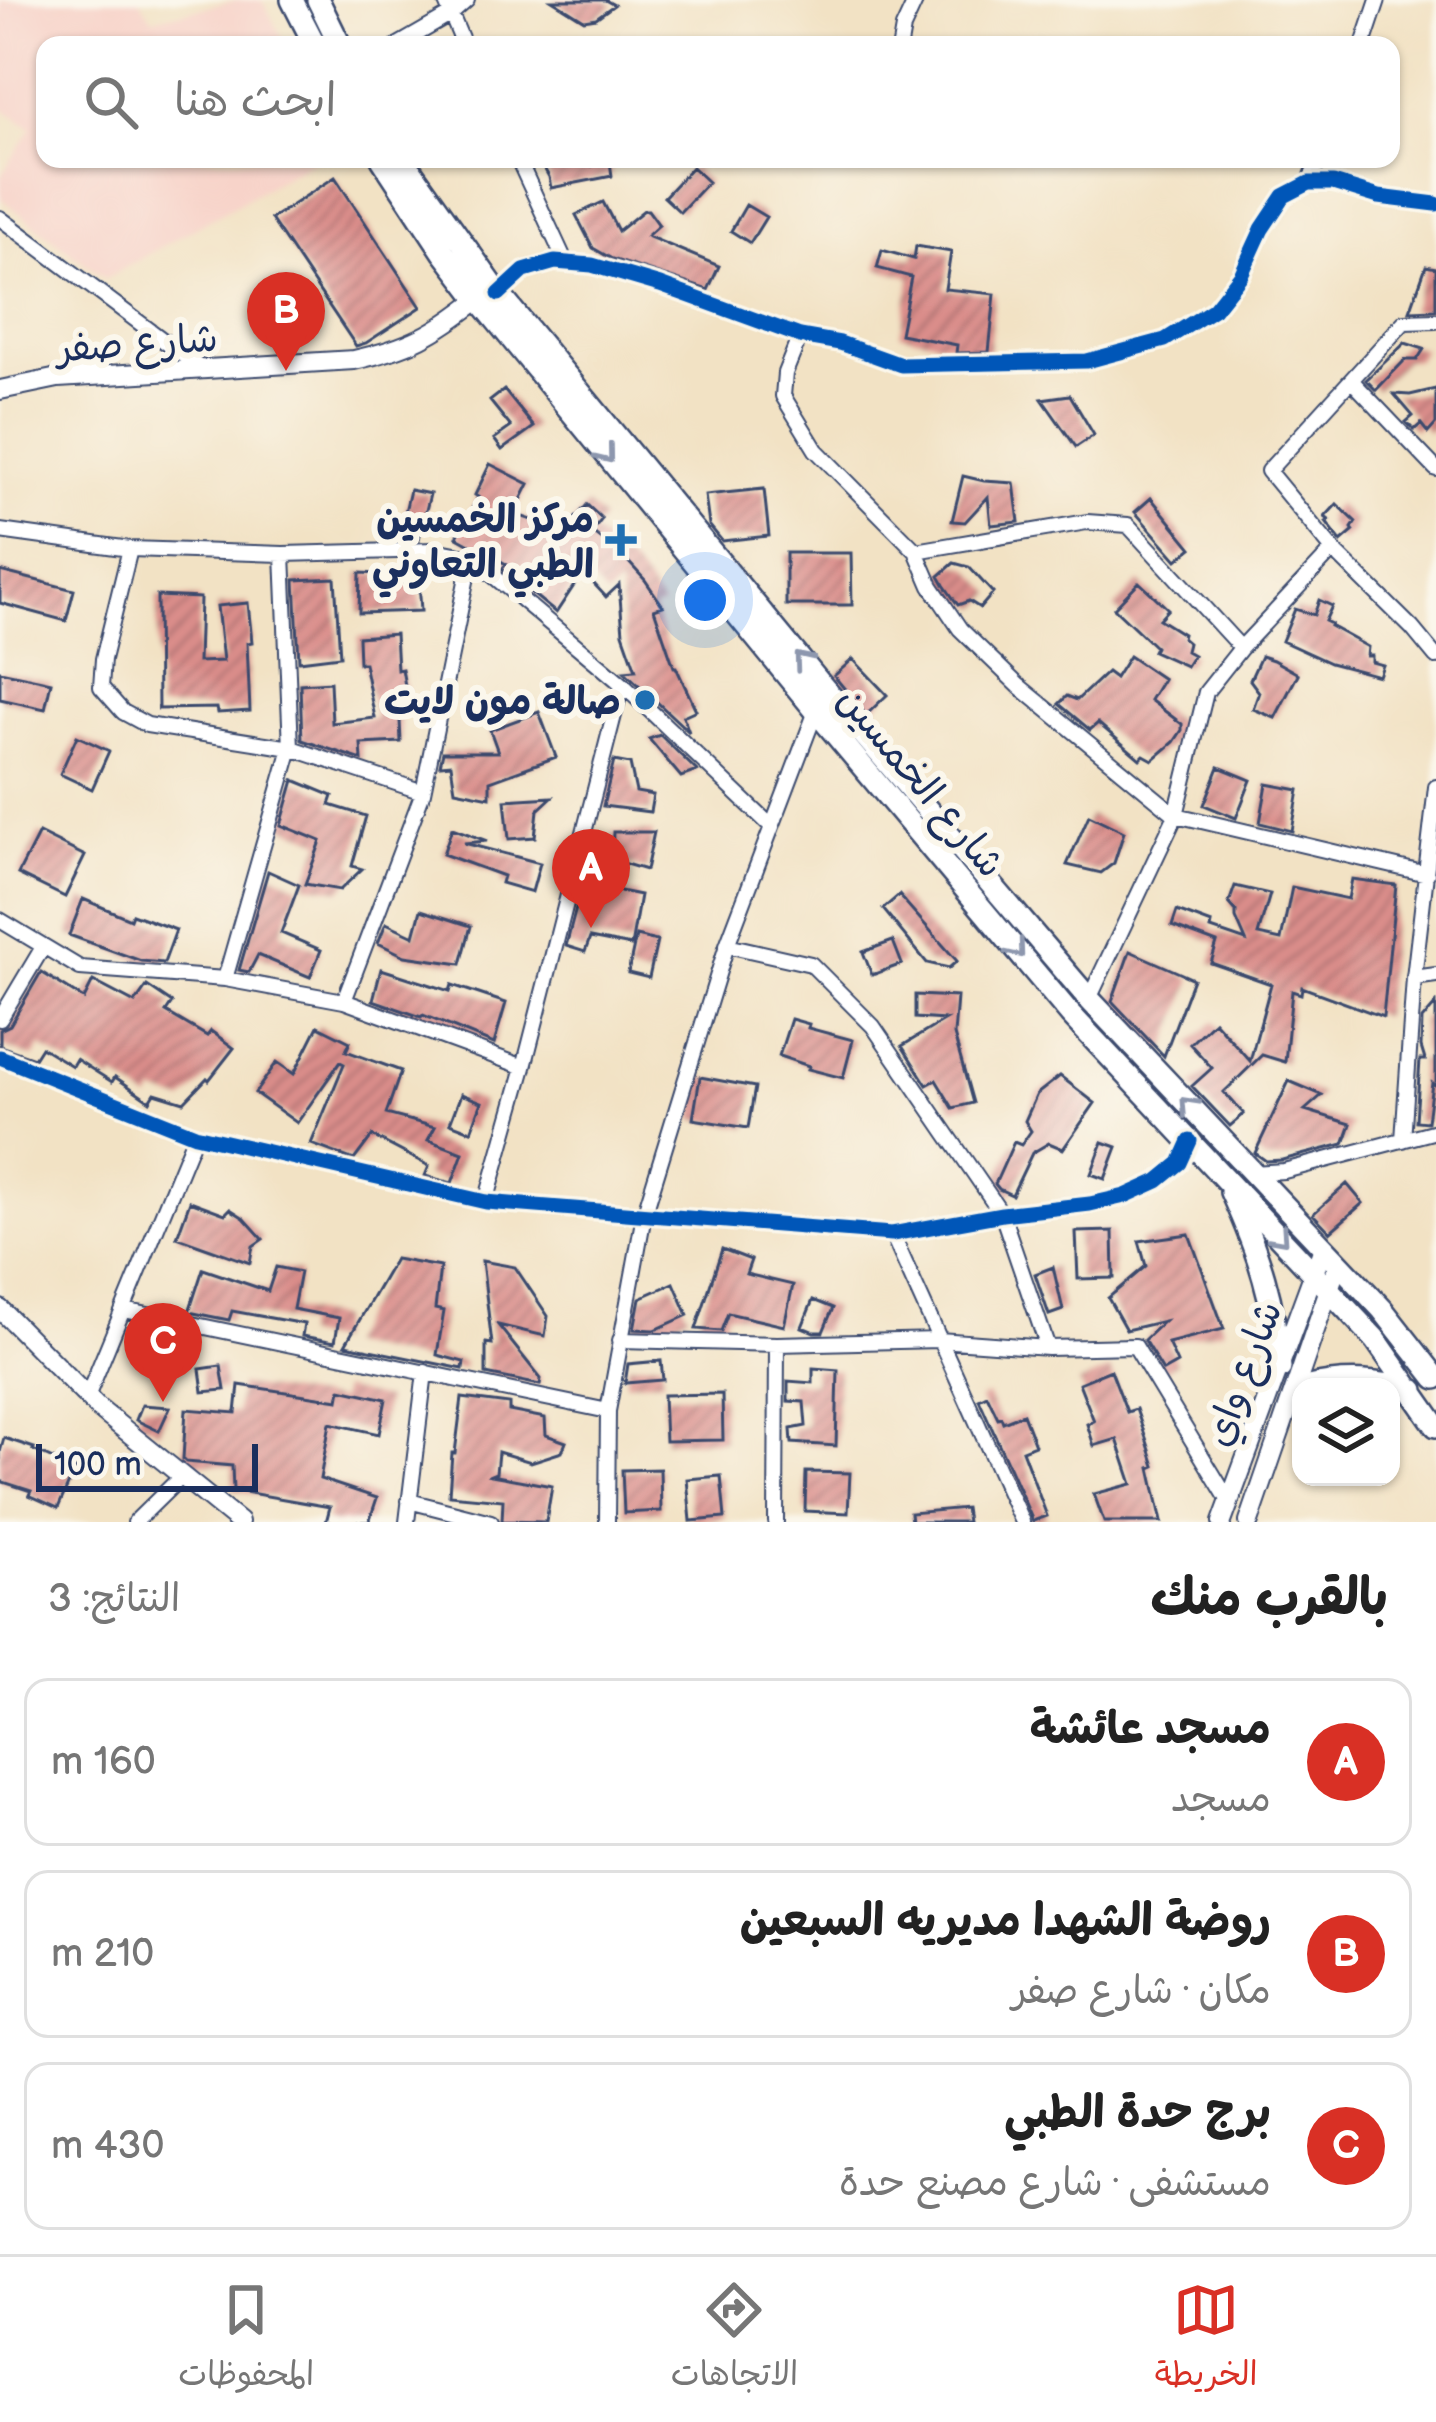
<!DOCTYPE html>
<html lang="ar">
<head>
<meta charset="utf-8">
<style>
	body { margin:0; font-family:"Balsamiq Sans","Playpen Sans Arabic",sans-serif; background:#f6f6f6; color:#222; direction:rtl }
	.controls { position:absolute; right:36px; bottom:36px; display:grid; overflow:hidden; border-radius:24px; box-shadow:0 3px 9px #0004 }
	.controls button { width:108px; height:108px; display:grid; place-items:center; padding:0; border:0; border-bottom:3px solid #e0e0e0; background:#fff; color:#222; font:60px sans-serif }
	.scale { position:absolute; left:36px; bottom:30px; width:222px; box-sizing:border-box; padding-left:12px; border:6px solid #1b2f5e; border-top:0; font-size:33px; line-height:42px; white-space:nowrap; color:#1b2f5e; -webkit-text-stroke:9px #fbf7ec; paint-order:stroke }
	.you { position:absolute; left:705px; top:600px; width:42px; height:42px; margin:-30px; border:9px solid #fff; border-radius:50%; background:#1a73e8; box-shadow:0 0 0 18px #1a73e833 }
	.badge { display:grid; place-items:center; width:78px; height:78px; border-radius:50%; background:#d93025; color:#fff; font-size:39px; font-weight:700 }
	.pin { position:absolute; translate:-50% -99px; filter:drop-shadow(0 3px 6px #0008) }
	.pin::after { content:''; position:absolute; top:63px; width:42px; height:36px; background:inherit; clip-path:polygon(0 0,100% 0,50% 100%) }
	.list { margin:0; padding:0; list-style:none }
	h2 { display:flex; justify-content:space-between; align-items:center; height:156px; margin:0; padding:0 48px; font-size:51px }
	h2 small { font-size:39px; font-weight:400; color:#767676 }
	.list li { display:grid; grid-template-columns:78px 1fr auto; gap:36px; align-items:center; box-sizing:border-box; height:168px; margin:0 24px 24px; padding:0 24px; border:3px solid #e0e0e0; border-radius:24px }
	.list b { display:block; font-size:45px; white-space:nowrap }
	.list p { margin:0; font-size:39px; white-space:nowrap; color:#767676 }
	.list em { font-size:39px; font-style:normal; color:#767676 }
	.icon { flex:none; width:66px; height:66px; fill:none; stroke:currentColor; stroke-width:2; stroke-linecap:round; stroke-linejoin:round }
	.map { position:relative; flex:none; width:1436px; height:1522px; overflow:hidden; direction:ltr }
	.search { position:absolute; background:#fff; box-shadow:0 3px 9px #0004; left:36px; right:36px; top:36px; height:132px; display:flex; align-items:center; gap:30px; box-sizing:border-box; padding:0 42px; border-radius:24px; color:#767676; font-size:45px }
	.sheet { height:732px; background:#fff }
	nav { display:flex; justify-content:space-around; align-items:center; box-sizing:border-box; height:168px; border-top:3px solid #e0e0e0; background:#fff; font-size:33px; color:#767676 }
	nav a { display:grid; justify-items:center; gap:6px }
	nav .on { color:#d93025 }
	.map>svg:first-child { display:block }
	.built { fill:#f7d1c7 }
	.building { fill:url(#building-hatch) }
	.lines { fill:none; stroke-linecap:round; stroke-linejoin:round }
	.minor-casing { stroke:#3b4a6d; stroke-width:18 }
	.tertiary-casing { stroke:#3b4a6d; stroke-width:22 }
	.primary-casing { stroke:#3b4a6d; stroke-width:26 }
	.minor { stroke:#fff; stroke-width:14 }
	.tertiary { stroke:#fff; stroke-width:18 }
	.primary { stroke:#fff; stroke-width:21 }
	.cycleway-casing { stroke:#fbf7ec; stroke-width:22 }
	.cycleway { stroke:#0057b8; stroke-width:15 }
	.oneway { stroke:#8d97ae }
	.poi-dot { fill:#1f6fb2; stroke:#fbf7ec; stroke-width:4.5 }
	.labels { text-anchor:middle; stroke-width:12; stroke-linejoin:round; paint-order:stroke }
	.street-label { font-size:39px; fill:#1b2f5e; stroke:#fbf7ec }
	.poi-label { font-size:39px; font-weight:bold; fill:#1b2f5e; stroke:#fbf7ec; text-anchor:end }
</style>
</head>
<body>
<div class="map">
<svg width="1436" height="1522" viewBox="0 0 1436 1522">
	<defs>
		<pattern id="building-hatch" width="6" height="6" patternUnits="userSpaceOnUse" patternTransform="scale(3)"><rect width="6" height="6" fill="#da8d8a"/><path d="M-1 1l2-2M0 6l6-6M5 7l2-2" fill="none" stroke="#b07474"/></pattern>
	</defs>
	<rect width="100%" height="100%" fill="#fbf7ec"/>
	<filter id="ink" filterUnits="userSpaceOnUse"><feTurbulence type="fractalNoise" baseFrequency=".00833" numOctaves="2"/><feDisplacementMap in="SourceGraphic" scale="24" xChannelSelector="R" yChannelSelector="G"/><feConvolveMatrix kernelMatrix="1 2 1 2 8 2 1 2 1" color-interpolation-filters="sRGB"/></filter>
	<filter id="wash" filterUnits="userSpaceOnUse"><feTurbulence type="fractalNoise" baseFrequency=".004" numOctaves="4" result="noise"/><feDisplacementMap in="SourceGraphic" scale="48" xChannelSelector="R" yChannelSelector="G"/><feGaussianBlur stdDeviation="2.7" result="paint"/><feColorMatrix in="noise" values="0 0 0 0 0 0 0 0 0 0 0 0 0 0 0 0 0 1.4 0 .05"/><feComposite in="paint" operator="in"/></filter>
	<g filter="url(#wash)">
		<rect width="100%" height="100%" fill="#f2e2c4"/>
		<path class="built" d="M0,0H140L152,19L239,0H262L286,45H45V159H316L105,279L0,198V177L32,128L0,107Z"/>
		<g id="blocks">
			<path class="building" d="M552,0H605L614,5L596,18L584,20Z
				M539,159H590L592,166L610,162L612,176L551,188L549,177Z
				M692,167L708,182L680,212L664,197Z
				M335,177L421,307L366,343L356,346L271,219Z
				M603,202L618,231L644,210H648L659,225L647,236L719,266L708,290L612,259L593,248L576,215Z
				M746,205L766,217L750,243L731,231Z
				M916,246L951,252L945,289L995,294L989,352L956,353L957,345L900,334L911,277L877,268L882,250L914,259Z
				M1426,266L1436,268V310L1410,311Z
				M1405,343L1424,349L1417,360H1405L1376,390L1366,380Z
				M1436,389V424L1428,433L1421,424L1414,430L1406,422L1413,416L1394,394L1410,395Z
				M504,390L534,427L502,450L494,439L511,427L490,401Z
				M1070,395L1094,435L1076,447L1042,399Z
				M490,464L529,484L514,514L564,531L587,505L602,519L592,532L624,557L645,580L663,606L654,609L674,667H676L696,710L683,716L689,732L624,671L636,670L623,633L619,585L606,597L583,572L556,613L502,569L506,564L457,537L478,497L475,495Z
				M963,476L984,481L1014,483L1019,522L991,525L988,497L965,522L952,521Z
				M764,489L769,536L722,541L709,525L705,495Z
				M410,490L430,494L419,539L399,538Z
				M1151,498L1192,548L1177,560L1135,512Z
				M1337,504L1356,522L1352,528L1354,531L1341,542L1326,522L1329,520L1325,517Z
				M786,553H851L852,605H786Z
				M954,563L969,567L993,593L980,608L969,601L958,605L944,585L939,576Z
				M0,571L74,590L66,621L0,603Z
				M360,573L379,574V584L419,582L421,611L359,613Z
				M335,578L340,656L299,661L295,580Z
				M1139,582L1168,609L1159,619L1183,634L1182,638L1188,643L1186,651L1193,655L1186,666L1153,651L1155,647L1114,608Z
				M157,596L200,598L198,662L223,661L217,606L248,603L252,642L247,643L250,711L218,713L217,708L158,709Z
				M1319,600L1332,606L1325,621L1331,624L1330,626L1368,647L1367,656H1372V662L1383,665L1379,676L1330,663L1282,641L1295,609L1314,615Z
				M395,634L397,670L402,669L407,697L399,699L401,742L361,744L362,760L302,740L300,684L330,682L332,723L375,718L364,663H359L358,637Z
				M1129,656L1163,679L1150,700L1182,724V730L1174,742L1153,760L1144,755L1140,759L1098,723L1090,730L1059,704L1067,696L1077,700L1107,672L1115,678Z
				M1261,656L1273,660L1298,674L1275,718L1253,709L1259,692L1250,680Z
				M853,659L887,695L866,715L834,676Z
				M0,671L51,682L45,709L0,699Z
				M539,712L556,757L490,781V797L455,790L451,764L440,765L443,752H498L490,730Z
				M660,735L697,771L681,777L649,739Z
				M77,736L109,751L92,789L60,774Z
				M614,761L630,764L636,792L653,795L650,812L603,806Z
				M1219,767L1251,780L1236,818L1204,805Z
				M294,780L333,796L330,805L366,816L352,866L362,869L340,890L305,884L321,841L281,825Z
				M1267,784L1299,790L1292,831L1260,823Z
				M552,797L538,810L535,837L509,839L505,800Z
				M1089,815L1124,832L1114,863L1101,873L1067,865Z
				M452,828L487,841L464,843L540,863L532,892L501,883L503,876L443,854Z
				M613,832H654L646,870L612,860Z
				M39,833L85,856L65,897L18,874Z
				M588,862L611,869L605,888L640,895L631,946L590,938L585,952L566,946Z
				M268,871L299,885L281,933L321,950L310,977L258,955L249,972L239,970Z
				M1352,879L1396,885L1383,1017L1302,987L1301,994L1292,991L1285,1062L1262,1055L1224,1092L1244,1114L1230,1126L1192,1086L1212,1068L1190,1044L1214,1021L1250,1061L1271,984L1211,963L1217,943L1172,926L1177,911L1212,924L1211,929L1246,941L1236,918V911L1229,903L1235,886L1270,894L1258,935L1281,940L1292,887L1348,899Z
				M899,895L957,961L949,968L927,963L883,909Z
				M83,899L130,919L132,914L176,930L164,963L141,961L69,935Z
				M421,910L471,926L461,964L405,956L378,943L386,923L414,936Z
				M636,936L657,941L649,978L628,973Z
				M893,941L902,964L872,975L863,952Z
				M1130,951L1193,979L1164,1056L1112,1001Z
				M381,969L450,991L452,985L506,1003L494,1044L423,1015L421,1017L373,1000Z
				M41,972L84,999L93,981L135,1003L147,986L172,1003L166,1012L207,1036L211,1031L234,1048L209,1080L207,1078L184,1102L155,1093L150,1101L115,1077L112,1082L76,1059L72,1066L41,1047L34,1058L0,1046V1030L10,1025Z
				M915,995L957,997L954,1035L973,1103L953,1108L936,1080L927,1085L902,1046L945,1020L915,1018Z
				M1436,1004V1086L1432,1083L1427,1122L1416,1121L1420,1060H1425L1421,1047L1422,1020Z
				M791,1019L809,1024L808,1028L853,1040L843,1078L808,1069L809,1066L779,1056Z
				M318,1026L350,1042L346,1051L401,1071L386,1114L435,1127L428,1140L463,1153L452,1183L425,1176L429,1166L372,1136L354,1160L311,1144L344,1064L340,1062L297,1123L255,1093L277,1062L294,1074Z
				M1060,1076L1095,1103L1063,1149L1049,1143L1032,1153L1012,1195L999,1189L995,1184L1014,1142L1021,1145L1031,1131L1025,1121L1037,1094Z
				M700,1077L755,1087L748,1128L693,1119Z
				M1289,1081L1322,1095L1305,1110L1351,1124L1344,1144L1282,1160L1266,1161L1255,1153Z
				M461,1094L482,1102L471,1131L450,1123Z
				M1103,1142L1117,1147L1105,1179L1091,1174Z
				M1347,1184L1363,1203L1330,1232L1313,1214Z
				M190,1201L225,1214L230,1209L244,1218L263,1239L253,1246L250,1263L177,1237Z
				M1113,1231L1114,1278L1078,1279L1076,1232Z
				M1189,1234L1224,1329L1168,1343L1177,1363L1163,1371L1144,1340L1164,1321L1126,1330L1108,1298L1146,1266L1139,1241Z
				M722,1249L751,1260L746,1274L793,1285L784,1326L728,1313L721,1331L696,1329Z
				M395,1259L440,1267L435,1309L444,1311L437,1355L464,1362L463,1369L345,1345Z
				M482,1261L515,1267L548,1316L545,1336L498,1325L541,1379L540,1385L486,1374V1343L492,1344Z
				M276,1267L300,1272L293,1309L339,1318L335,1342L302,1336L304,1324L232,1311L229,1320L189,1312L203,1269L268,1291Z
				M1053,1267L1063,1310L1049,1315L1035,1274Z
				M674,1283L688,1315L655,1330L634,1329L640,1298Z
				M813,1300L833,1308L823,1332H814L802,1327Z
				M661,1361L663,1380L625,1383L628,1364Z
				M221,1366L225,1390L203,1392L200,1369Z
				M813,1368L838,1370L836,1446L792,1443L791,1429L806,1426L804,1402L788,1401V1381L813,1383Z
				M1111,1370L1127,1412L1136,1409L1146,1438L1155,1466L1150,1468L1162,1522H1104L1094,1494L1132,1484L1117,1439L1094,1446L1087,1424L1094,1421L1079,1383Z
				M239,1385L339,1400L341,1389L386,1399L379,1434L330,1423L320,1479L377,1498L369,1522H326L330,1507L233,1490L232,1466L186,1462L183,1459L186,1409L236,1413Z
				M722,1394L723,1440L665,1441L663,1395Z
				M987,1395L998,1418L1001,1417L1003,1422L1023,1414L1035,1445L1022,1450L1047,1516L1033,1521L979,1399Z
				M462,1398L509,1404V1411L545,1418L546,1435L566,1442L562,1452L531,1462L498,1452L496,1473L491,1475L552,1486L546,1522L502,1521L503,1500L449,1495L452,1453H455Z
				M142,1405L170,1407L159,1431L136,1420Z
				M4,1438L34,1448L33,1450L75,1469L58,1508L29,1495L31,1491L0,1481V1452Z
				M660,1469L661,1511L624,1513L622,1470Z
				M806,1472L850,1473L848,1513L805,1511Z
				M721,1476L725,1518L691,1521L687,1479Z
				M965,1508L967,1522H911L910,1513Z"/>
		</g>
	</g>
	<g filter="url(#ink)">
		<use href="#blocks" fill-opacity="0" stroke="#3b4a6d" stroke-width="3"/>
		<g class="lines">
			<g class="minor-casing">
				<path id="minor" d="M445,0L464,45
					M398,45L450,15L467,0
					M900,45L903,28L916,0
					M1363,45L1378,0
					M518,159L566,263
					M1309,183L1319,159
					M0,218L204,371
					M499,294L524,271L555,262L592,265L660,285L800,336L840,343L901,365L1087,361L1165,340L1214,309L1241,275L1262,229L1284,196L1309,183H1333L1379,197L1436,204
					M1436,321L1404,322L1268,471L1333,550L1412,628L1436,657
					M800,336L785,373L783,396L816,450L916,551L931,586L960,629L1019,686L1176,815L1427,874
					M1352,381L1436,469
					M0,531L130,549L283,554L435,550L471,557L622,684L771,826
					M130,549L103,659L101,687L123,712L147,725L291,748L423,792
					M916,551L1087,522L1128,525L1241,648
					M0,920L80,968L225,979L344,1001L524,1067
					M727,945L811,964L873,1026L1002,1214L1048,1348
					M1414,978L1436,975
					M225,979L291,748L283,554
					M1089,999L1176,815L1206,692L1241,648L1333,550
					M344,1001L423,792L471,557
					M0,1019L43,947
					M0,1057L195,1135L486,1202L892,1234L1002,1214L1090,1204L1125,1196L1158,1181L1180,1163L1190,1141
					M1403,1140L1414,978L1436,787
					M1253,1173L1284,1171L1436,1131
					M486,1202L524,1067L622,684
					M892,1234L1022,1522
					M124,1310L608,1411
					M620,1340L777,1344L939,1340L1048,1348L1135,1346L1229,1501
					M87,1397L195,1135
					M409,1501L491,1522
					M135,1522L182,1476
					M407,1522L425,1372
					M607,1522L608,1411L644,1215L727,945L816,711
					M776,1522L777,1344"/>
			</g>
			<g class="tertiary-casing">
				<path id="tertiary" d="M0,390L58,378L354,360C409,348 435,334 479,299
					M0,1309L98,1408L239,1522
					M1222,1522L1323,1248
					M1249,1522L1338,1263"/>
			</g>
			<g class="primary-casing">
				<path id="primary" d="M292,0L315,45
					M318,0L340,45
					M382,159L444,253L479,299L816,711L1070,1014L1376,1340L1436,1426
					M403,159L499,294L823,687L1089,999L1382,1309L1436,1378
					M1231,1192C1259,1254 1274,1299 1280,1368
					M1309,1387C1346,1378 1377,1381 1413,1390"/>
			</g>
			<use href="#minor" class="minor"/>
			<use href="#tertiary" class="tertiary"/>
			<use href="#primary" class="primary"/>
			<g class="cycleway-casing">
				<path id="cycleway" d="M499,294L524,271L555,262L592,265L660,285L800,336L840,343L901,365L1087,361L1165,340L1214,309L1241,275L1262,229L1284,196L1309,183H1333L1379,197L1436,204
					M0,1057L195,1135L486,1202L892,1234L1002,1214L1090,1204L1125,1196L1158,1181L1180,1163L1190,1141"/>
			</g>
			<use href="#cycleway" class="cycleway"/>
		</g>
		<defs><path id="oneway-chevron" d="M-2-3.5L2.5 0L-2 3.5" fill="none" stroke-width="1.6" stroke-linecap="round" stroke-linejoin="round" transform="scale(3)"/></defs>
		<g class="oneway">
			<use href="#oneway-chevron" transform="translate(606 455) rotate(51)"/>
			<use href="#oneway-chevron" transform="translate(802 660) rotate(-130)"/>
			<use href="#oneway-chevron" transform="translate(1017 950) rotate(50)"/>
			<use href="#oneway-chevron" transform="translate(1188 1105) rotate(-133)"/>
			<use href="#oneway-chevron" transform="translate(1280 1237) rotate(48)"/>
		</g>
	</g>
	<g class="poi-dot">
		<path d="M615 522h12v12h12v12h-12v12h-12v-12h-12v-12h12z"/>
		<circle cx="645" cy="700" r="12"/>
	</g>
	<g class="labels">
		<g class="street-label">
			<text transform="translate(137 342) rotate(-4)" y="14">شارع صفر</text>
			<text transform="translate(922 781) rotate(50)" y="14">شارع الخمسين</text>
			<text transform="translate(1242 1373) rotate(-69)" y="14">شارع واي</text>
		</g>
		<g class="poi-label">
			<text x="594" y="532">مركز الخمسين<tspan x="594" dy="45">الطبي التعاوني</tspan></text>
			<text x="621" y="714">صالة مون لايت</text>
		</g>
	</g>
</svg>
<div class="controls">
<button><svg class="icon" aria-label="layers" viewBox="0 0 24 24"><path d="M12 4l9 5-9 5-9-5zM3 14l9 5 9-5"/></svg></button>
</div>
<div class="scale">100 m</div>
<div class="you"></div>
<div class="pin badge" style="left:591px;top:928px">A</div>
<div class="pin badge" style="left:286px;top:371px">B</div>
<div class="pin badge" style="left:163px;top:1402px">C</div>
<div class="search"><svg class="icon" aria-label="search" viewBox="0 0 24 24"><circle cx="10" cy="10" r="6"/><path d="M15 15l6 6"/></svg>ابحث هنا</div>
</div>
<section class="sheet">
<h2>بالقرب منك<small>النتائج: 3</small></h2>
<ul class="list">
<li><span class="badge">A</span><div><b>مسجد عائشة</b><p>مسجد</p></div><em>160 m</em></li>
<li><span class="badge">B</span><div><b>روضة الشهدا مديريه السبعين</b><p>مكان · شارع صفر</p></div><em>210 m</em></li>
<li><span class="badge">C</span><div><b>برج حدة الطبي</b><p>مستشفى · شارع مصنع حدة</p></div><em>430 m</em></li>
</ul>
</section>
<nav>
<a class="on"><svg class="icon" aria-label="map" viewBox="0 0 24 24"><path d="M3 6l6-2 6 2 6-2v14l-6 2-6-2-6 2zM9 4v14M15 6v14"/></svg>الخريطة</a>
<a><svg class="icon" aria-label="directions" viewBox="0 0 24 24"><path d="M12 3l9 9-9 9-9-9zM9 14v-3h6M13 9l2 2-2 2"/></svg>الاتجاهات</a>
<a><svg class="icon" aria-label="saved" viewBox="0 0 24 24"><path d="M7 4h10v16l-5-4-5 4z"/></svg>المحفوظات</a>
</nav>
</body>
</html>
